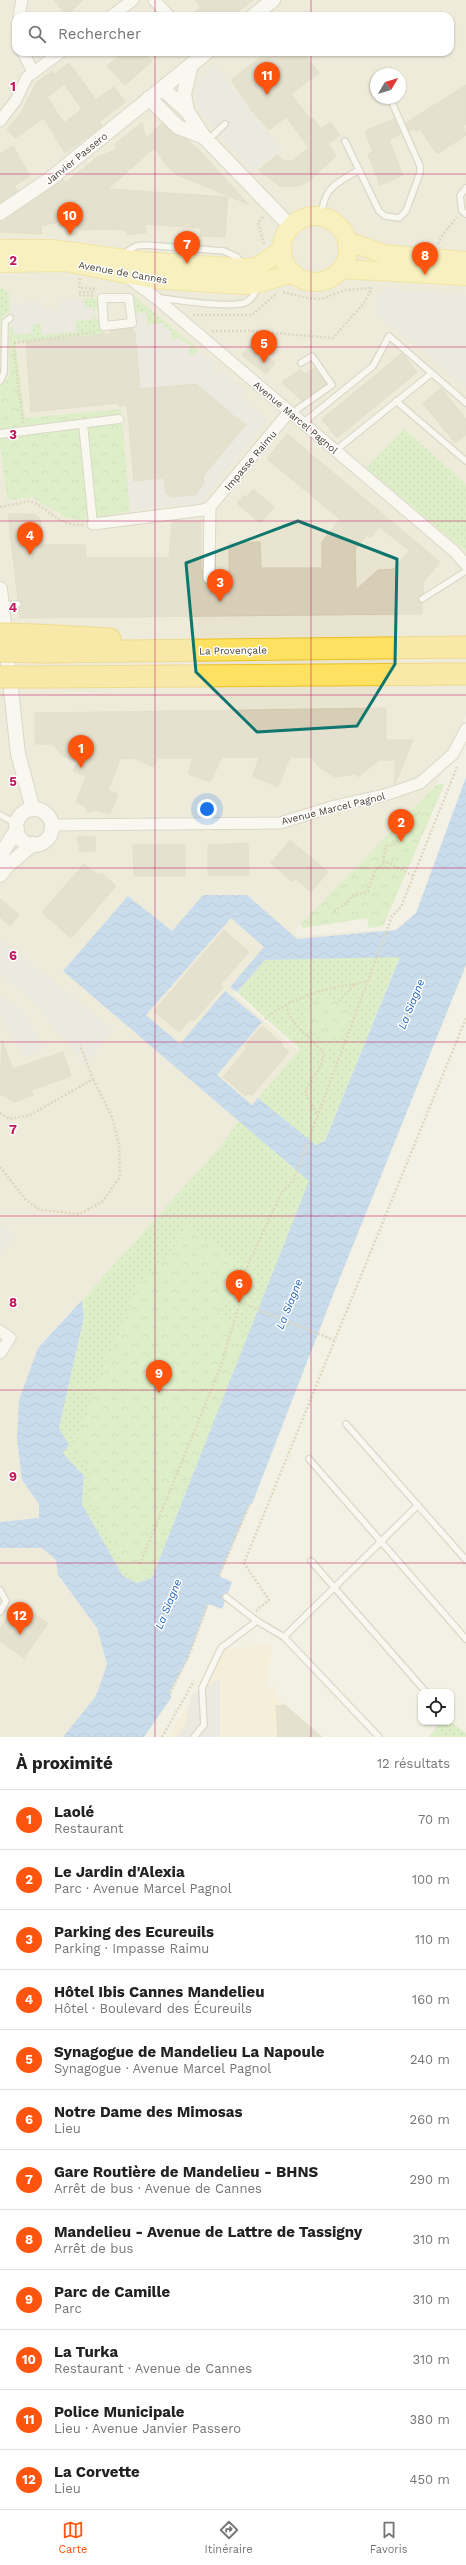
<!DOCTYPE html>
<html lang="fr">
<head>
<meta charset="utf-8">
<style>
	body { margin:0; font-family:"Work Sans",sans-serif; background:#f2f2f2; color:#222 }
	.controls { position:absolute; right:12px; bottom:12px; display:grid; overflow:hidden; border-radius:8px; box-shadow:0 1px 3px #0004 }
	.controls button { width:36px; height:36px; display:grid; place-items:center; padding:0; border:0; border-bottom:1px solid #e0e0e0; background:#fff; color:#222; font:20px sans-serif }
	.compass { position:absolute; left:370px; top:68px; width:36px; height:36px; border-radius:50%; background:#fff; box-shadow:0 1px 3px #0004; rotate:52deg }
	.you { position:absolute; left:207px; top:809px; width:14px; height:14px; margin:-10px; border:3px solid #fff; border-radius:50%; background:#1a73e8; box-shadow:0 0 0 6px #1a73e833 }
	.badge { display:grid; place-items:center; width:26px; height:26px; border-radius:50%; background:#ff540e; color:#fff; font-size:13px; font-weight:700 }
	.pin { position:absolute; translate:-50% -33px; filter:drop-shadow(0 1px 2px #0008) }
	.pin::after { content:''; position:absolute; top:21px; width:14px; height:12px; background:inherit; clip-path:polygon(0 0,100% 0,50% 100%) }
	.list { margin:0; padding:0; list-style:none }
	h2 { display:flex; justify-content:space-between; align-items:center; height:52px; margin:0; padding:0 16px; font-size:17px }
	h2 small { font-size:13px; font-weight:400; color:#767676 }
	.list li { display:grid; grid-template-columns:26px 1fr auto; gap:12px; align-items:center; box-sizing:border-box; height:60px; padding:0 16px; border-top:1px solid #e0e0e0 }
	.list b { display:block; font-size:15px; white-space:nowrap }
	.list p { margin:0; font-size:13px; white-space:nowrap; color:#767676 }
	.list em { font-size:13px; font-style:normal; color:#767676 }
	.icon { flex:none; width:22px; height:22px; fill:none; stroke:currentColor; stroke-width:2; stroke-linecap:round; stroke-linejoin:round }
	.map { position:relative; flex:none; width:466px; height:1737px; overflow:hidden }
	.search { position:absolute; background:#fff; box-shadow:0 1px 3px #0004; left:12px; right:12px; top:12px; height:44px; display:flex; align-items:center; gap:10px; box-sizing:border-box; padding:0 14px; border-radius:12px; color:#767676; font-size:15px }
	.sheet { height:772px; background:#fff }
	nav { display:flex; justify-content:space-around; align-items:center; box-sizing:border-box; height:56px; border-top:1px solid #e0e0e0; background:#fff; font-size:11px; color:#767676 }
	nav a { display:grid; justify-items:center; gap:2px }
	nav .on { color:#ff540e }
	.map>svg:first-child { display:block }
	.residential { fill:#e8e4d0; fill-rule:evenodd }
	.commercial { fill:#f8eccb }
	.grass { fill:url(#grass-dots) }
	.park { fill:url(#park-crowns) }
	.parking { fill:#e3e1dc }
	.water { fill:url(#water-waves); fill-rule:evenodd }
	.building { fill:#d6ceb7; stroke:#d2c8aa; fill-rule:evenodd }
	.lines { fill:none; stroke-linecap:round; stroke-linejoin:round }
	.service-casing { stroke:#c0baa5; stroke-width:8 }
	.pedestrian-casing { stroke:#c0baa5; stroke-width:10 }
	.minor-casing { stroke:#c0baa5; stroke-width:13 }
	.tertiary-casing { stroke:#c0baa5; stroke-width:16 }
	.primary-casing { stroke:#f0d655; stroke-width:20 }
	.motorway-casing { stroke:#edbf23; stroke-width:23 }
	.path { stroke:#c3b994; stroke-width:2.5; stroke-dasharray:2 2; stroke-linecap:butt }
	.service { stroke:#fff; stroke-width:5.5 }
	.pedestrian { stroke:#fff; stroke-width:8 }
	.minor { stroke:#fff; stroke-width:11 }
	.tertiary { stroke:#fff; stroke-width:14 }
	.primary { stroke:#ffef90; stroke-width:18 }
	.motorway { stroke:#ffe162; stroke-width:21 }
	.motorway-bridge-casing { stroke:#edbf23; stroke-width:23; stroke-linecap:butt }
	.motorway-bridge { stroke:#ffe162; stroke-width:21 }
	.marked { fill:none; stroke:#0f766e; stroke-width:3; stroke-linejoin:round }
	.grid { fill:none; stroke:#c2185b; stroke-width:1; stroke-opacity:0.55 }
	.labels { text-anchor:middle; stroke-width:3; stroke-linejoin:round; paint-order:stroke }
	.street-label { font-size:10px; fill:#464133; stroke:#fff }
	.water-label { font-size:11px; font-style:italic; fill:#2165bc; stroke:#fff }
	.grid-label { font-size:13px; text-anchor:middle; font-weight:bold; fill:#c2185b; stroke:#fff; stroke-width:3; stroke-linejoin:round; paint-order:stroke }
</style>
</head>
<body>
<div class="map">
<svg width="466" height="1737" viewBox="0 0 466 1737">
	<defs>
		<pattern id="grass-dots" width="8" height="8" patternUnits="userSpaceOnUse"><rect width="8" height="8" fill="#c3eca7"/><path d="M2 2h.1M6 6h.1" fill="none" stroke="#a9cc90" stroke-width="1.8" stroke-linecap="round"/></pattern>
		<pattern id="park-crowns" width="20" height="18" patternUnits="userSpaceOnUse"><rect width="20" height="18" fill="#c3eca7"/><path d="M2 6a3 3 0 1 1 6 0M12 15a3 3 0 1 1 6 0" fill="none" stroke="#a9cc90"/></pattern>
		<pattern id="water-waves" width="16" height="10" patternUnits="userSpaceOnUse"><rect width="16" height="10" fill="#98c3f7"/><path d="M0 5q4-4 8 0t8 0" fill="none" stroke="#7ea0c9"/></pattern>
	</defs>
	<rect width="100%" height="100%" fill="#f3f1e3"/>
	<path class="residential" d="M0,0H466V715L436,785L388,840L294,931L298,936L380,930L372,955L263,958L232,993L314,1065L239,1120L218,1149L38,1348L22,1480L39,1504V1519H38L43,1548L56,1560L58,1575L97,1628L107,1664L96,1696L63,1737H0ZM16,16H450V52H16ZM376,74H400V98H376Z"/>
	<path class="commercial" d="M273,1645L265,1688L276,1686L274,1696L321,1737H168L226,1649Z"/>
	<path class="grass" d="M0,288L9,292L10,311L1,319L0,343Z
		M130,293L198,349V351L191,356L131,314Z
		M102,298V309H94L95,319H104L105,334L21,342L20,340H10V328L14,325L15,335L33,333V324H42V334L76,321L93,319L84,307L83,299Z
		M404,429L466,484V551L366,468Z
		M400,956L325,1141L316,1146L258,1098L300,1049L237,992L265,960Z
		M239,1120L310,1180L152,1578L137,1583L123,1576L82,1504L84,1476L63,1453L59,1428L84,1317L82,1300L218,1149Z
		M440,1722H451L466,1733V1737H429Z"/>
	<path class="park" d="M10,340H15L25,418L121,409L130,511L80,520L65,517L32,497L7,500L0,444V387L9,377Z
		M445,783L383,926L369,928L367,918L303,928L301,924L436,785Z
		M308 1018a20 20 0 1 1 40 0a20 20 0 1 1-40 0Z
		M190,1229L234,1259L217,1317L245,1335L149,1574L137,1576L128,1571L91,1498L92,1472L73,1451L137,1289Z"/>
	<path class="parking" d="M215,65L281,149L252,172L196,106L193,92L199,78Z
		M388,288L466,295V387L399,331L376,316V295Z
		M83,299L84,307H93L94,319L76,321L77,332L42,335L41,324H33V333L14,335L9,304L42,301L43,310L60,309V301Z
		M146,312L147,325L162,323L171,331V340L179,338L189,345V354L191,356L198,351L216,365L212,370L213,375L219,370L245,390L240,397L268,420L201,502L130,511L127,481L164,477L166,493L171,497L195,495L204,483L203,474L246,425L229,411H224L223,406L208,393H202V388L196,384L140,389L135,332H133L131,314Z
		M0,939L113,1029L85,1065L31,999L0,974Z
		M0,994L24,1012L44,1049L25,1057L0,1017Z
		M0,1223L16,1235L0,1256Z
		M220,1679V1735L219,1737H175L185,1725L192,1694Z"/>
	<path class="water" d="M466,777V965L331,1300L252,1504H250L219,1576L232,1582L222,1609L208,1604L188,1658L170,1692L171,1698L144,1737H63L96,1696L107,1664L97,1628L58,1575L56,1560L42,1548H0V1522L39,1518V1504L22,1480L17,1439L19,1400L38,1348L82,1300L84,1317L59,1428L69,1445L63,1453L84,1476L82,1504L123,1576L137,1583L152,1578L309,1181L63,971L128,896L172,931L203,895H247L297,939L396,930L416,913ZM231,918L264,947L230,987L237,992L265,960L400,957L325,1141L316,1145L258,1098L252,1105L217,1075L262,1022L225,991L180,1044L146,1015Z"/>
	<path class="building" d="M54,0H83L67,16Z
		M195,0H253L233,16H190L201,7Z
		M123,52H144L152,61L125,85L107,66Z
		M267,52H303L319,73L291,94L311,120L313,118L321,129L330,122L340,135L328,144L336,156L308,182L298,186H280L259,170L277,155L285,161H293L309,147L286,117L269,130L251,110L231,80Z
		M69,63L96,100L114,87L125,102L99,122L102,126L65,153L44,118L15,138L7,130L21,113L36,83L52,71L54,75ZM64,84L82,109L64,123L47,97Z
		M466,85V124L463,126L466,135L437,154L420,129L416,132L414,129L409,131L406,123Z
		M394,119L401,134L389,140L403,175L380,185L368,154L373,152L365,131Z
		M142,123L146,139L162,123L172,133L186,139L202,153L248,204L178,175L168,167L154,148L108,189L228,197L225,237L200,236L201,228L144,224L147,232L127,235L126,230L103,229L78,230L77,235H66L64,227L60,226L59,222L41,226L42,234L0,232V221L63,179L65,183L94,160L93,159L117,149L115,144Z
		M13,146L30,176L14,186L18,191L0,203V154Z
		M133,328V332H135L140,389L196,384L233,415L229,419L234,416L246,425L203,476L204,483L195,495L171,497L166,493L164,478L134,481L127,405L119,406L118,403L31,412L26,342L111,334L110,331Z
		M250,344L275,362L266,374L242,355Z
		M402,353L417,372L337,438L322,419Z
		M314,368L326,384L302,401L282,382L300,370L305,374Z
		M441,388L466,419V435L455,443L423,403Z
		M287,434L440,562L423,583V594L418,597L419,602L422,603V614L20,618L18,608L22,603L18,600L8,514H34L40,519L43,545H85L86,558H169L172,522H201V567L206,586L229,585V543L260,542L261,568H322V542L340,519L267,459ZM379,527L409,550L394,569L378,570L356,590L355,549L367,535L370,538Z
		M253,489L274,507L260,523L237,503L244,495L246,498Z
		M386,708V740H413L395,784V760H379L358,777L356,774L335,777L320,768L311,757H290L278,787L253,776L259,757H222L210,782L188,774L193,758H157L154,767L133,758L120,759L108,790L118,794L110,814L95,810L88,812L84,806L76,802L86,776L73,771L77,762L62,755L53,744H35V713Z
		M77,837H95V851H80Z
		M290,840L328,872L311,892L295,878L292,882L271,863Z
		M248,843L249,875H208V845Z
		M133,845H185V876H134Z
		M84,864L99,876L102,873L116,886L71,938L42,912Z
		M0,899L19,915L10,926L0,917Z
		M224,930L249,952L220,985L223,987L194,1021L191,1019L179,1032L154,1011Z
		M262,1026L283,1044L282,1046L289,1052L252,1095L248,1093L246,1096L223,1077L247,1048L244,1046Z
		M2,1040L13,1069L63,1052L71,1076L31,1090L33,1095L15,1102L0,1094Z
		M18,1603L48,1623L24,1658L0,1641V1629Z
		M285,1705L322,1737H278L276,1706Z"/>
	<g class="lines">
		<g class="service-casing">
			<path id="service" d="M208,140L225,124
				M345,141L379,211L385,216L399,218L406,211L420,173V166L390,98
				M466,188L460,196L462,211L466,214
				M321,217C324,187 335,184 359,170
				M121,255L136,246L145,245L224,251L237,257L242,264
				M159,298C180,300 224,308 244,303C251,301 255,293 258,287
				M0,381L4,373L5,322L10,318
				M396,401L466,461
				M292,413L332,385L312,356L301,363
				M303,423L373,366L389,336L466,403
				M336,450L432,373
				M422,599L466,571
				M2,605L18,604
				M0,815L17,824
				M346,1424L466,1560
				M309,1459L466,1639
				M311,1561L426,1692
				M0,1590L6,1601L0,1612
				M226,1597L257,1621
				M284,1637L418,1505
				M194,1737L204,1725L202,1688L221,1648L257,1621L284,1637L379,1737"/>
		</g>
		<g class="pedestrian-casing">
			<path id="pedestrian" d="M102,298H129L132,323L104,326Z
				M83,424L93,524
				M0,434L119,419"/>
		</g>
		<g class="minor-casing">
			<path id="minor" d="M154,0L169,16
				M19,16L22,0
				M111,16L133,0
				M23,52L33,72
				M0,121L16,100L27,77L61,52
				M129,278L156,298L455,552L466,565
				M93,524L203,510L210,507L289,412
				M209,578L210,507
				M52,825L280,823L335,806L388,794L420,783L453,754L466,729
				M0,1331L10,1338L0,1353"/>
		</g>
		<g class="tertiary-casing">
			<path id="tertiary" d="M253,16L273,0
				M191,65L184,94L187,111L204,137L291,227
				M162,88L187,111
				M149,98L178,127L204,137
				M0,213L50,179L207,52
				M0,589L18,754L33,809
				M16 827a18 18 0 1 1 36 0a18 18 0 1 1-36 0Z
				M0,856L17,829
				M0,875L6,867L33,844"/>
		</g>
		<g class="primary-casing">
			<path id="primary" d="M282 249a33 33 0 1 1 66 0a33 33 0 1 1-66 0Z
				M347,241L384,254L466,261
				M0,249H52L139,261L244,268L257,267L282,250
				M0,263L66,262L152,279L244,285L260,283L292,273
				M342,269L466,276"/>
		</g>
		<g class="motorway-casing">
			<path id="motorway" d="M35,635L110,639
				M43,652L466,647
				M48,677L466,674"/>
		</g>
		<path class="path" d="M263,217L258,222L264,244
			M438,244L444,233L457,217
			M80,278L79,288L97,289
			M283,292L307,298L321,299L346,290L372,288
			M93,296L79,295L80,292H95
			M193,315H252L276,294
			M212,331H250L333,338L364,303L372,288
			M14,343L96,332
			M14,350L23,423
			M0,507L30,501C52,510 57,526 84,525
			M413,876L383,860L386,846L396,844L401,824L420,812
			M334,911L347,903L351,897L368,891L375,870L386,862
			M339,1001L355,984L367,981
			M286,1005C290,1026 312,1038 324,1054C322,1070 310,1079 305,1093L317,1114
			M265,1019C289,999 323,988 355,984
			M307,1036L313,1031
			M0,1113L10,1119L30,1115L93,1079L80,1045
			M0,1167L26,1200L40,1210L80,1214L102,1202L120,1177L119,1145L112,1117L93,1079
			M240,1302L334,1340
			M140,1564L221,1366L240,1302L243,1275L282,1192L294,1179L392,916L401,907L457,767
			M219,1576L250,1503
			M256,1611L269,1600L244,1563L466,1018
			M170,1693L188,1658L208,1604
			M162,1737L194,1681"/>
		<use href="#service" class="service"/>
		<use href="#pedestrian" class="pedestrian"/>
		<use href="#minor" class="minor"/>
		<use href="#tertiary" class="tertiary"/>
		<use href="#primary" class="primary"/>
		<use href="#motorway" class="motorway"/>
		<g class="motorway-bridge-casing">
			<path id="motorway-bridge" d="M0,634L35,635
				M0,651L43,652
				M0,677H48"/>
		</g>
		<use href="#motorway-bridge" class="motorway-bridge"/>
	</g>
	<path d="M0 0H466V1737H0ZM298,521L397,559L395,664L357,726L257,732L196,672L186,563Z" fill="#f3f1e3" fill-opacity=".55" fill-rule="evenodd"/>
	<path class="marked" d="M298,521L397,559L395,664L357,726L257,732L196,672L186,563Z"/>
	<path class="grid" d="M155,0V16M311,0V16M155,52V1737M311,52V1737M0,174H466M0,347H466M0,521H466M0,695H466M0,868H466M0,1042H466M0,1216H466M0,1390H466M0,1563H466"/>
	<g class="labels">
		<g class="street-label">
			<text transform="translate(76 158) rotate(-39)" y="4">Janvier Passero</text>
			<text transform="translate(123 272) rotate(10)" y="4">Avenue de Cannes</text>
			<text transform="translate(296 417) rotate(40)" y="4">Avenue Marcel Pagnol</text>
			<text transform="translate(250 460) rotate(-50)" y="4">Impasse Raimu</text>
			<text transform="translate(233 650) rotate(-1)" y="4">La Provençale</text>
			<text transform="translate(333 808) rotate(-14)" y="4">Avenue Marcel Pagnol</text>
		</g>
		<g class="water-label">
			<text transform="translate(411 1004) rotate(-68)" y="4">La Siagne</text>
			<text transform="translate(289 1304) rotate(-68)" y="4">La Siagne</text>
			<text transform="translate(168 1604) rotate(-68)" y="4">La Siagne</text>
		</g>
	</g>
	<g class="grid-label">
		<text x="13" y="91">1</text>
		<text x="13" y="265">2</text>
		<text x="13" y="439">3</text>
		<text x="13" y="612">4</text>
		<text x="13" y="786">5</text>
		<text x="13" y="960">6</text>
		<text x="13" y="1134">7</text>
		<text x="13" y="1307">8</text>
		<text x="13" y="1481">9</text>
	</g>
</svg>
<div class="controls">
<button><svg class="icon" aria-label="locate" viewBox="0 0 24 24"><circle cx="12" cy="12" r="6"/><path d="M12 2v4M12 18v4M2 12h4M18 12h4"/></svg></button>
</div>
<svg class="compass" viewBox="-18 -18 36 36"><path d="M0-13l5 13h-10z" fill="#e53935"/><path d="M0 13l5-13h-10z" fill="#767676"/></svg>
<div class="you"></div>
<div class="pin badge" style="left:81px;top:768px">1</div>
<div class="pin badge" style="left:401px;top:842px">2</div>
<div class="pin badge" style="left:220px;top:602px">3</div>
<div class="pin badge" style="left:30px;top:555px">4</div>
<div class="pin badge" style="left:264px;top:363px">5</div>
<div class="pin badge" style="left:239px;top:1303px">6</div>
<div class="pin badge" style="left:187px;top:264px">7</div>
<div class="pin badge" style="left:425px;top:275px">8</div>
<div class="pin badge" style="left:159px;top:1393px">9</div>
<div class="pin badge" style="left:70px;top:235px">10</div>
<div class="pin badge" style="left:267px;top:95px">11</div>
<div class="pin badge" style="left:20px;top:1635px">12</div>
<div class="search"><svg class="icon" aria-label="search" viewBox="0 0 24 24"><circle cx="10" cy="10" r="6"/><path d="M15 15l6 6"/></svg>Rechercher</div>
</div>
<section class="sheet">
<h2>À proximité<small>12 résultats</small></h2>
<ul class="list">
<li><span class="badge">1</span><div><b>Laolé</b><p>Restaurant</p></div><em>70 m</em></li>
<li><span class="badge">2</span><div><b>Le Jardin d'Alexia</b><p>Parc · Avenue Marcel Pagnol</p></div><em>100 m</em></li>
<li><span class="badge">3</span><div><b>Parking des Ecureuils</b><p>Parking · Impasse Raimu</p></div><em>110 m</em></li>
<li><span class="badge">4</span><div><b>Hôtel Ibis Cannes Mandelieu</b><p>Hôtel · Boulevard des Écureuils</p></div><em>160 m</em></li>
<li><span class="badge">5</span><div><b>Synagogue de Mandelieu La Napoule</b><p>Synagogue · Avenue Marcel Pagnol</p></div><em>240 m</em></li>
<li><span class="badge">6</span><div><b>Notre Dame des Mimosas</b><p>Lieu</p></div><em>260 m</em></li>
<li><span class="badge">7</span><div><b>Gare Routière de Mandelieu - BHNS</b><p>Arrêt de bus · Avenue de Cannes</p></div><em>290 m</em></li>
<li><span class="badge">8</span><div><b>Mandelieu - Avenue de Lattre de Tassigny</b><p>Arrêt de bus</p></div><em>310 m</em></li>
<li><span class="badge">9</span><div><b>Parc de Camille</b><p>Parc</p></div><em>310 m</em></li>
<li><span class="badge">10</span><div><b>La Turka</b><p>Restaurant · Avenue de Cannes</p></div><em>310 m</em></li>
<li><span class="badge">11</span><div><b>Police Municipale</b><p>Lieu · Avenue Janvier Passero</p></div><em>380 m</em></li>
<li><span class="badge">12</span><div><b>La Corvette</b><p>Lieu</p></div><em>450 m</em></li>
</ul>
</section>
<nav>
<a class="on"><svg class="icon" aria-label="map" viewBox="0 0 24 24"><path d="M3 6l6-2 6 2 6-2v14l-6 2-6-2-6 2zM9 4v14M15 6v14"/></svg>Carte</a>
<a><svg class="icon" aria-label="directions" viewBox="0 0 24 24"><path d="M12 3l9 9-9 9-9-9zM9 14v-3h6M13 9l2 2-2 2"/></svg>Itinéraire</a>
<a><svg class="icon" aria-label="saved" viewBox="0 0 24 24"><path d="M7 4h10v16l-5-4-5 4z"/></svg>Favoris</a>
</nav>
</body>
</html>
